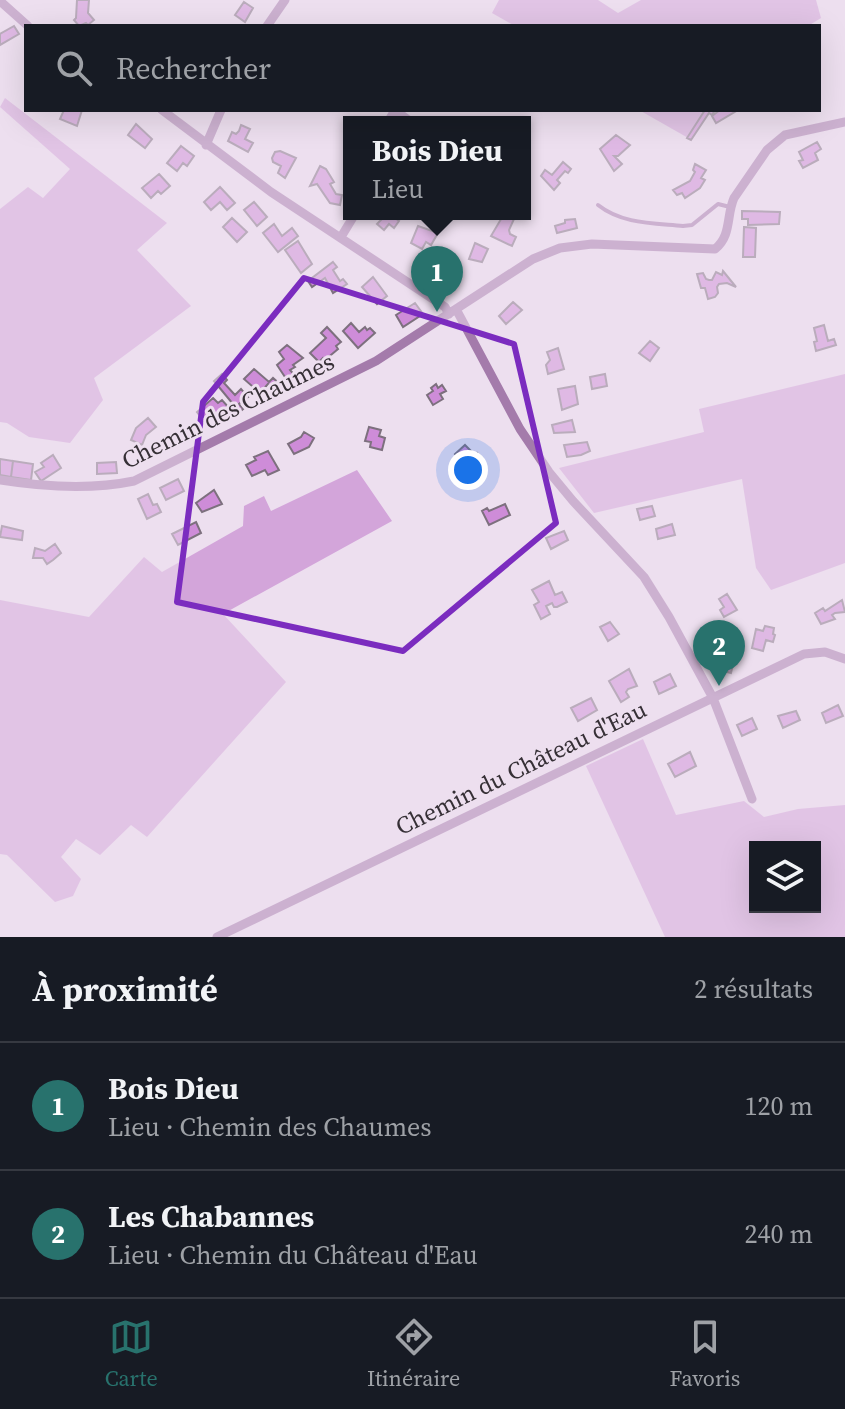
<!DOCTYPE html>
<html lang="fr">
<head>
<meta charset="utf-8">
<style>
	body { margin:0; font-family:"Source Serif 4",serif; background:#242831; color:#f1f3f6 }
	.controls { position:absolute; right:24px; bottom:24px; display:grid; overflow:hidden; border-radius:0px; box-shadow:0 8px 32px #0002 }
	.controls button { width:72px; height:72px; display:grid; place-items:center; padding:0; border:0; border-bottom:2px solid #363941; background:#171b24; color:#f1f3f6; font:40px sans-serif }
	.you { position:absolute; left:468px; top:470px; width:28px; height:28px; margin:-20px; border:6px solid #fff; border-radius:50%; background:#1a73e8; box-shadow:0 0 0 12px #1a73e833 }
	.badge { display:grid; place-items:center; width:52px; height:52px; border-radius:50%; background:#28726d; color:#fff; font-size:26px; font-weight:700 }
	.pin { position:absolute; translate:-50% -66px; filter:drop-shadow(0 2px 4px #0008) }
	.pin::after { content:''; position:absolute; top:42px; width:28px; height:24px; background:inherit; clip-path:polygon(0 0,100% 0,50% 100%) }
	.popup { position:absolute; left:343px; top:116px; width:188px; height:104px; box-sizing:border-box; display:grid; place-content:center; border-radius:0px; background:#171b24; filter:drop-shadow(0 2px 6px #0005); font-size:26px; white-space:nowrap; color:#9ea1a6 }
	.popup b { font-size:30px; color:#f1f3f6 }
	.popup::after { content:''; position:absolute; left:50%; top:100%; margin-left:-16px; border:16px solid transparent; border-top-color:#171b24 }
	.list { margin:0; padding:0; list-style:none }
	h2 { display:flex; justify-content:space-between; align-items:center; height:104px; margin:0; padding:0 32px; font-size:34px }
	h2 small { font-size:26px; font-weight:400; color:#9ea1a6 }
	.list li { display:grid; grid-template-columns:52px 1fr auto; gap:24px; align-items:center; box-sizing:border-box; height:128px; padding:0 32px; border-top:2px solid #363941 }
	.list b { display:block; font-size:30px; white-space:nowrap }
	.list p { margin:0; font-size:26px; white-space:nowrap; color:#9ea1a6 }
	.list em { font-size:26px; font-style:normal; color:#9ea1a6 }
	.icon { flex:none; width:44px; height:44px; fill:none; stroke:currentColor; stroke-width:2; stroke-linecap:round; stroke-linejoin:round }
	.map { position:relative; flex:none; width:845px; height:937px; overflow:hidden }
	.search { position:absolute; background:#171b24; box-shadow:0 8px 32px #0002; left:24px; right:24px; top:24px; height:88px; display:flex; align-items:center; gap:20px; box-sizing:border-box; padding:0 28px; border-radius:0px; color:#9ea1a6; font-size:30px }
	.sheet { height:360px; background:#171b24 }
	nav { display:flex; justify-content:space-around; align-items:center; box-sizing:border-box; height:112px; border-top:2px solid #363941; background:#171b24; font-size:22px; color:#9ea1a6 }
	nav a { display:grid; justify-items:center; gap:4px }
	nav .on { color:#28726d }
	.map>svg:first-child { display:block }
	.green { fill:#d3a5da; fill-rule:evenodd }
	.building { fill:#ce8cd8; stroke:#7d707e; stroke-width:2 }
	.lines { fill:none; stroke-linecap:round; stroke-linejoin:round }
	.service { stroke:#a47bab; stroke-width:4 }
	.minor { stroke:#a47bab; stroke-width:9 }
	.marked { fill:none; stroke:#7b2cbf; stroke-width:6; stroke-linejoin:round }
	.labels { text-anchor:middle; stroke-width:6; stroke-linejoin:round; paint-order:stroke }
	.street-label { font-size:24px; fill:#363036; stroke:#eddfef }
</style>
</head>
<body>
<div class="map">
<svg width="845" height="937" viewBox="0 0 845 937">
	<rect width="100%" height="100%" fill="#eddfef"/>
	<path class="green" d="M499,0H598L618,13L641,0H816L821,18L808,26H515L492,13Z
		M5,98L167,223L137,250L191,306L94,378L103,400L70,443L29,437L7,423L0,422V209L28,187L43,198L70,169L0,107Z
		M639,110H709L690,139Z
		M845,374V563L771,590L756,568L742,479L594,513L559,468L704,432L699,409Z
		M357,470L392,521L223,614L286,682L147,837L131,825L100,855L76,839L61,857L81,879L73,896L55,902L7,855L0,854V600L89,617L144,557L162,572L243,526L244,506L264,496L271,511Z
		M643,739L676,815L744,801L764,817L798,809L845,805V937H665L586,766ZM755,847H815V907H755Z"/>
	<path class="building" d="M77,0H89L88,13L94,20L88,25L86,23L79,26L74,20L76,18Z
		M244,2L253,8L245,22L235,15Z
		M14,26L19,34L0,45V34Z
		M64,110H82L77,126L60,119Z
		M705,110H715L712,115L709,113L691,140L687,138Z
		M720,110H738L716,123L712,116Z
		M136,124L152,139L145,148L128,135Z
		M241,125L250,129L245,139L253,143L248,152L228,141L232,132L236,134L239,131Z
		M616,135L630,145L618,156H614L622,164L614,171L600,149Z
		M817,142L821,149L815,153L818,160L803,168L799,161L803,160L799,152Z
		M181,146L194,156L187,166L183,163L177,171L167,163Z
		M280,151L296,158L285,178L278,173L281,166L273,162L272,158L275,152Z
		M563,162L571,169L568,173L565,171L557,180L560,183L554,190L541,176L545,170L552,175Z
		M695,164L706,170L701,178L705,180L700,188L685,198L682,193L677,195L673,190L690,181L695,172L693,170Z
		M320,166L326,169L334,182L330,184L336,194L342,195L340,205L330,203L317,184L310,186Z
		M159,174L170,186L161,194L158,191L151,198L142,188Z
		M220,187L235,203L227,210L220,202L211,210L204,202Z
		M254,202L267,217L257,226L244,210Z
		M742,211L780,212L779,224L748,225V219H742Z
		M372,214H390L399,221L394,228L389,224L384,230L377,224L383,218L381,216L378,219Z
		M504,214L514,219L509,230L510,234L516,237L512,246L491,236Z
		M232,218L247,232L237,242L223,227Z
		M575,219L577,228L557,233L555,226L565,223V220Z
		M274,224L282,236L292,228L298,236L278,252L263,233Z
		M418,226L438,233L431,245L426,242L422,249L411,243Z
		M744,227L756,228L755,257H743Z
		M298,241L312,264L301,273L285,250Z
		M475,243L488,249L482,262L469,259Z
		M333,262L337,267L333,270L340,281L343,279L347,284L333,293L325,278L312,287L308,281Z
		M723,271L736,287L727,283L719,284L717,287L718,293L715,297L708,299L705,288H701L697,274L703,273L706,279L709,280H712L716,272L722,275Z
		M373,277L387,296L377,304L362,287Z
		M513,302L522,310L506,324L499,316Z
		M415,303L423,314L403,327L396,315Z
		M351,323L359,332L365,327L367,330L370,328L375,333L358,348L343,331Z
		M824,325L828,341L834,339L836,345L816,351L814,342L817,341L814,328Z
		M327,327L341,342L336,346L338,349L325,360L323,358L319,362L310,353L326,338L321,333Z
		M650,341L659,348L650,361L639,353Z
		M287,345L303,358L293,365L295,367L290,370L296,377L289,383L277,365L284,359L279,352Z
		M558,348L564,369L548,374L546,365L550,360L547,352Z
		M254,369L269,382L273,378L283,387L277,392L268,384L260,393L244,379Z
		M222,374L227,380L224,383L235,395L241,389L248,397L239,404L243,409L236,415L230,407L233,404L214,381Z
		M605,374L607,386L592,389L590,377Z
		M436,384L438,388L442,385L446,391L440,394L443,399L433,405L427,395L433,391L431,388Z
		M575,386L578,404L562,410L558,389Z
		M213,398L218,403L222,400L230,409L209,427L197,412Z
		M148,418L156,427L146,435L142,445L131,440L136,428Z
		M572,420L575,432L554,433L552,425Z
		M369,427L381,430L379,436L385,438L382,450L370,447L371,442L365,441Z
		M304,432L314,438L309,447L294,454L288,444L301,437Z
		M587,442L590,451L581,455L567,457L564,445Z
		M465,445L475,455L477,453L482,458L469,470L455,454Z
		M268,451L279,470L268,475L265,470L252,476L246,465L256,460L254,457Z
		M53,455L61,468L41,481L35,472L44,467L41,463Z
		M0,459L13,461L11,477L0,475Z
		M13,461L33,464L31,480L11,477Z
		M116,462L117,473L97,474V463Z
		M178,479L184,491L166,500L160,488Z
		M214,490L222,504L202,512L196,503Z
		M148,494L153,505L157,504L161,512L147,519L138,499Z
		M505,504L510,515L489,525L482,511L487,508L489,511Z
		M652,506L655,516L640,520L637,509Z
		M196,522L201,533L178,545L172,534Z
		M672,524L675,535L658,539L656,529Z
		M2,526L23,531L22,540L0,537Z
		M564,531L568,540L551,549L546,538Z
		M55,544L61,553L53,560L47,564L43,558H33L35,548L45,551Z
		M549,581L555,595L562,592L567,602L557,607H554L552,603L546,606L550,614L541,619L534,605L539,602L532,590Z
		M727,594L737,610L724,617L720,610L724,607L719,599Z
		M842,600L845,612L835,613L832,615L835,619L821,624L815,613L823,608L825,611Z
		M610,622L619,634L608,641L600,627Z
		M765,626L774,628L773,634L775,635L773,642L766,640L763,651L752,648L756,629L763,631Z
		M723,640L734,660L731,673L719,670L721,661L709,649Z
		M629,669L637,686L628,689L626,692L629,697L621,702L609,681Z
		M670,674L676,686L659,694L654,682Z
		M591,698L597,710L578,721L571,708Z
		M838,705L843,716L826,723L822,713Z
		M796,711L800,720L783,728L778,716Z
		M752,718L757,729L742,736L737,725Z
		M690,752L696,766L675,777L668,764Z"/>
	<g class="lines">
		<path class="service" d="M598,205C622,224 653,223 683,226L692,225L718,204L730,207"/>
		<path class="minor" d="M0,1L28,26
			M267,26L285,0
			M162,110L271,192L445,307L449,314
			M388,122L395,110L411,122
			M206,145L221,110
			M341,237L355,214
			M456,309L520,429L549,472L573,501L644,577L669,617L713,698L752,799
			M0,480C44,487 91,490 134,481L376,361L533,259L560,248L592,244L715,249C732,235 726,216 734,198L767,150L785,135L845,122
			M217,937L804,654L825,652L845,659"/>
	</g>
	<path d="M0 0H845V937H0ZM304,278L514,344L556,523L403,651L177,602L203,402Z" fill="#eddfef" fill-opacity=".55" fill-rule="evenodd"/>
	<path class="marked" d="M304,278L514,344L556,523L403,651L177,602L203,402Z"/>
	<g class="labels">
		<g class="street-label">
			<text transform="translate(228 411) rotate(-26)" y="8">Chemin des Chaumes</text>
			<text transform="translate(521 768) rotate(-26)" y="8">Chemin du Château d'Eau</text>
		</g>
	</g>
</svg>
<div class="controls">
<button><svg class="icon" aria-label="layers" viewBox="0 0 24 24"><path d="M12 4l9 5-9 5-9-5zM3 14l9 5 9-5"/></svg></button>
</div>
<div class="you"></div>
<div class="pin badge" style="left:437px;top:312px">1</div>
<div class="popup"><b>Bois Dieu</b>Lieu</div>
<div class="pin badge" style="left:719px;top:686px">2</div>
<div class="search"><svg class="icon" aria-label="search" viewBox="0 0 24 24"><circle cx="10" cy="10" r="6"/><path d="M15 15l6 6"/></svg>Rechercher</div>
</div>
<section class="sheet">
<h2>À proximité<small>2 résultats</small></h2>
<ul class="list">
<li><span class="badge">1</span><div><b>Bois Dieu</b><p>Lieu · Chemin des Chaumes</p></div><em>120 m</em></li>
<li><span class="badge">2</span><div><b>Les Chabannes</b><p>Lieu · Chemin du Château d'Eau</p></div><em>240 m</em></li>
</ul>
</section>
<nav>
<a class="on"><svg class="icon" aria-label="map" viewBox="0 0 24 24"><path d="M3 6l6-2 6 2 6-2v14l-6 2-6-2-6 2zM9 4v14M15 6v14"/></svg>Carte</a>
<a><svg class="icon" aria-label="directions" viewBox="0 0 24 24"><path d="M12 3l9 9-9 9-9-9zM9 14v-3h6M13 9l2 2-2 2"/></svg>Itinéraire</a>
<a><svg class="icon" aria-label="saved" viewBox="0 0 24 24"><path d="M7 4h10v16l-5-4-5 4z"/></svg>Favoris</a>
</nav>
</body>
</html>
